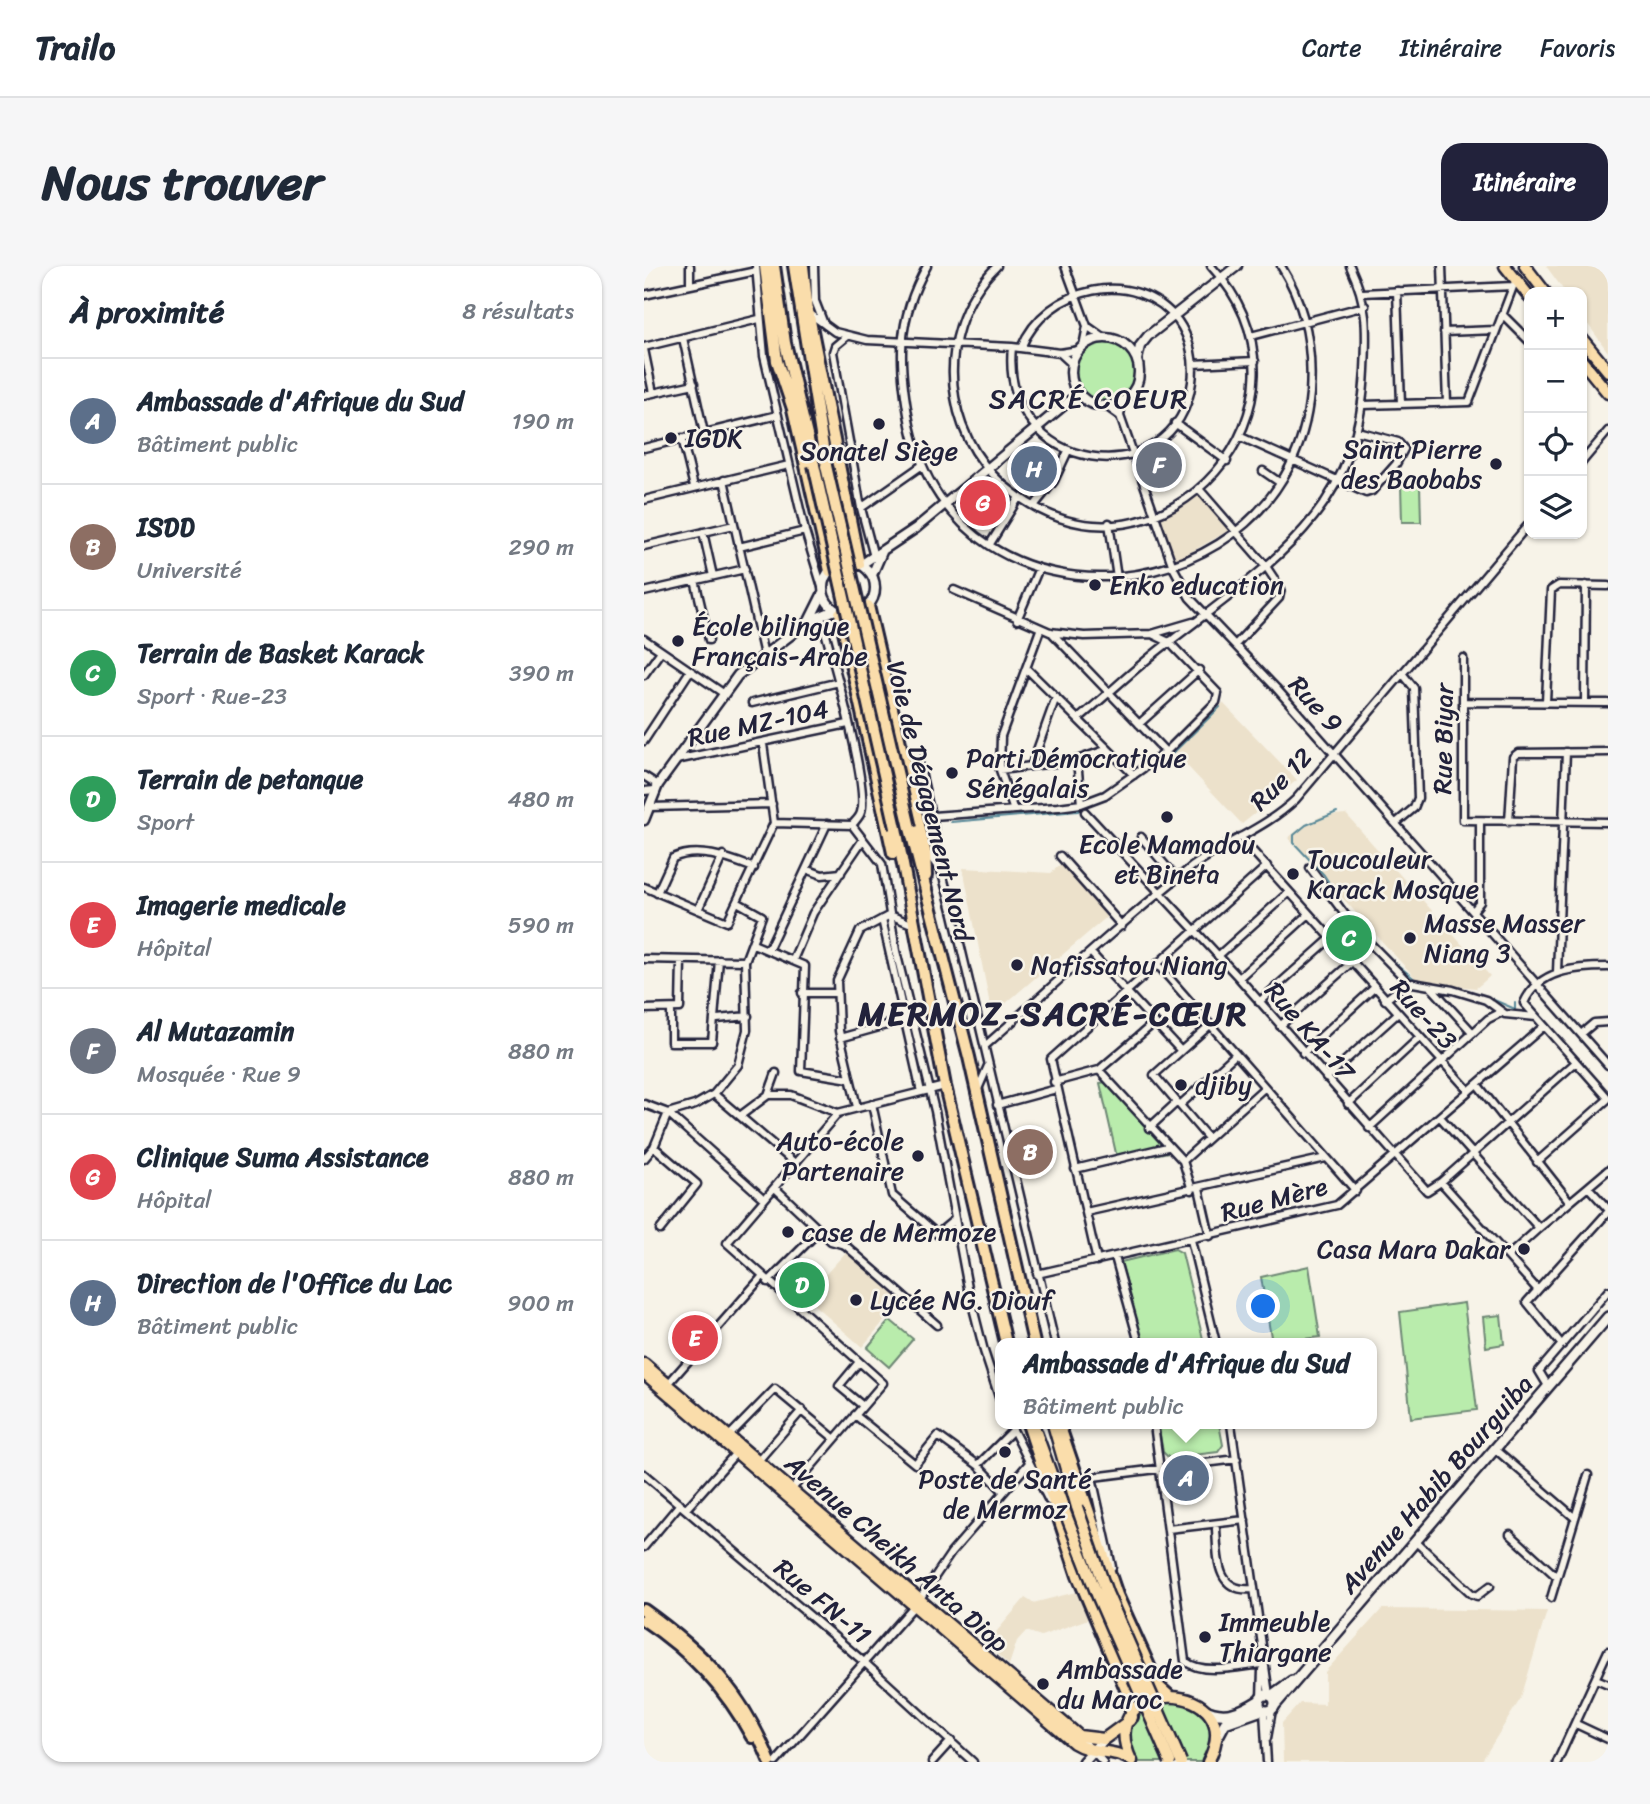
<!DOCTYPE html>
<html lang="fr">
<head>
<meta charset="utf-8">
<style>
	body { margin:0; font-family:Sriracha,sans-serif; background:#f6f6f7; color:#1f2937 }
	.controls { position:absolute; right:21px; top:21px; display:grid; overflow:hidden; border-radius:14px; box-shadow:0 2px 5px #0004 }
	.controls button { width:63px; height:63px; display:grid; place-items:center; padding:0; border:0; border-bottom:2px solid #e0e1e3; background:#fff; color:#1f2937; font:35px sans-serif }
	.you { position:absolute; left:620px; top:1041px; width:24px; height:24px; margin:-18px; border:5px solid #fff; border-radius:50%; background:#1a73e8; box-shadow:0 0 0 10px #1a73e833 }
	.badge { display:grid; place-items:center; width:46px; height:46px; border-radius:50%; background:#22223b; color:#fff; font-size:23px; font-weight:700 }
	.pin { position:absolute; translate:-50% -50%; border:4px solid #fff; box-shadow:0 2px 7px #0006 }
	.popup { position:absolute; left:351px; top:1072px; width:382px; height:91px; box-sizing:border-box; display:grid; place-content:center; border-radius:14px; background:#fff; filter:drop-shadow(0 2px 5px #0005); font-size:23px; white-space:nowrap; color:#747a83 }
	.popup b { font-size:26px; color:#1f2937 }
	.popup::after { content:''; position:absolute; left:50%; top:100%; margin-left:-14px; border:14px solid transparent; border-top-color:#fff }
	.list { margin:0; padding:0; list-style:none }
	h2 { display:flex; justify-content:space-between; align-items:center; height:91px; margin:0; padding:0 28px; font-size:30px }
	h2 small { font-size:23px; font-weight:400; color:#747a83 }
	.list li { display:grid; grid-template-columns:46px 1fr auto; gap:21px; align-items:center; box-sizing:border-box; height:126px; padding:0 28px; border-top:2px solid #e0e1e3 }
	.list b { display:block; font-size:26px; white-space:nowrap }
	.list p { margin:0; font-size:23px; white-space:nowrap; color:#747a83 }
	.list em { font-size:23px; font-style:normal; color:#747a83 }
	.icon { flex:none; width:38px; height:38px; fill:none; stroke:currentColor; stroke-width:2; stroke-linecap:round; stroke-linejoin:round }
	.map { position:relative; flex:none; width:964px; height:1496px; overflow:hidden; border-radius:21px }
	header { display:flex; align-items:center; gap:42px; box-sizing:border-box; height:98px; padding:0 35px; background:#fff; border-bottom:2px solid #e0e1e3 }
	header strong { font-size:33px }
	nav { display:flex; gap:38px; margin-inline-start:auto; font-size:24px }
	.intro { display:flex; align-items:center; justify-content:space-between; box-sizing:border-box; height:168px; padding:0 42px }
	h1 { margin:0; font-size:49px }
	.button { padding:18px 32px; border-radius:21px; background:#22223b; color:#fff; font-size:24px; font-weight:700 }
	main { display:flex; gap:42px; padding:0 42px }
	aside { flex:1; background:#fff; border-radius:21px; box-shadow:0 2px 5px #0004 }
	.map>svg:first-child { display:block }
	.built { fill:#ece1cb }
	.green { fill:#b9ecac; stroke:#6e8774; stroke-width:2 }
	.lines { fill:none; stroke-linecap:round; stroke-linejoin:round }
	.stream { stroke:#598999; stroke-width:2 }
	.minor-casing { stroke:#22223b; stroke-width:11 }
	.tertiary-casing { stroke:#22223b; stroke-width:13 }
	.secondary-casing { stroke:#22223b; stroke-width:14 }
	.primary-casing { stroke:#22223b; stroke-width:15 }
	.trunk-casing { stroke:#22223b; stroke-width:16 }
	.minor { stroke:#f7f3e8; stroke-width:6 }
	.tertiary { stroke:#f7f3e8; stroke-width:8 }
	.secondary { stroke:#f7f3e8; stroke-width:9 }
	.primary { stroke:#faddab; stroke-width:10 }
	.trunk { stroke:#faddab; stroke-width:10 }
	.primary-bridge-casing { stroke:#22223b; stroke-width:15; stroke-linecap:butt }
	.trunk-bridge-casing { stroke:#22223b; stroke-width:16; stroke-linecap:butt }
	.primary-bridge { stroke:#faddab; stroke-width:10 }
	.trunk-bridge { stroke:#faddab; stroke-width:10 }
	.poi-dot { fill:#22223b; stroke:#f7f3e8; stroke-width:2.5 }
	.labels { text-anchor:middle; stroke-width:5; stroke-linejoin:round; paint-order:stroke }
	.poi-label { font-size:26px; fill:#22223b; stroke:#f7f3e8; text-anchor:start }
	.street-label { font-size:26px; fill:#22223b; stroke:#f7f3e8 }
	.neighbourhood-label { font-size:28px; letter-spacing:2px; fill:#22223b; stroke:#f7f3e8 }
	.district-label { font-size:33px; font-weight:bold; letter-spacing:2px; fill:#22223b; stroke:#f7f3e8 }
</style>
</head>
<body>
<header>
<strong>Trailo</strong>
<nav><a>Carte</a><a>Itinéraire</a><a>Favoris</a></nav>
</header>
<div class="intro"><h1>Nous trouver</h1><a class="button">Itinéraire</a></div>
<main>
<aside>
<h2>À proximité<small>8 résultats</small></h2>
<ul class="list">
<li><span class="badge" style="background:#5c6f8a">A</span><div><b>Ambassade d'Afrique du Sud</b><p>Bâtiment public</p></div><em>190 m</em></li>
<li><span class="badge" style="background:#8d6e63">B</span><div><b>ISDD</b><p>Université</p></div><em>290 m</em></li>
<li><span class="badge" style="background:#2e9e5b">C</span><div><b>Terrain de Basket Karack</b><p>Sport · Rue-23</p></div><em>390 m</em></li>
<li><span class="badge" style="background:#2e9e5b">D</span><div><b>Terrain de petanque</b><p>Sport</p></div><em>480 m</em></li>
<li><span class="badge" style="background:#e0444e">E</span><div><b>Imagerie medicale</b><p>Hôpital</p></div><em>590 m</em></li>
<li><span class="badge" style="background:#6b7280">F</span><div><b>Al Mutazamin</b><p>Mosquée · Rue 9</p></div><em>880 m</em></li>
<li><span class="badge" style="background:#e0444e">G</span><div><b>Clinique Suma Assistance</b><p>Hôpital</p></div><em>880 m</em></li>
<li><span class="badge" style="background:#5c6f8a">H</span><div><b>Direction de l'Office du Lac</b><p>Bâtiment public</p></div><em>900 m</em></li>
</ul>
</aside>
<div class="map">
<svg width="964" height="1496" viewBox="0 0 964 1496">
	<rect width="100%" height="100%" fill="#f7f3e8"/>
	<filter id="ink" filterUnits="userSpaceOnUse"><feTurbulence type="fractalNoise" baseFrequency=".0143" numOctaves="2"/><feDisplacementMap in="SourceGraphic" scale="14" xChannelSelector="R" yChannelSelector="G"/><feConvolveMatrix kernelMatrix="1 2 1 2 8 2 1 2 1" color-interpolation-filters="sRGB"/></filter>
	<g filter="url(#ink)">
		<path class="built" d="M902,0H964V86L938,50V26H921Z
			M339,210L366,236L340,263L312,237Z
			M556,224L589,262L533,294L510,249Z
			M579,437L653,514L598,558L531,487Z
			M702,548L846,710L837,718L832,722L775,716L644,572L660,559L678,550Z
			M419,596L465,649L348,749L319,602L407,607Z
			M202,986L259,1033L218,1081L161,1031Z
			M432,1326L444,1353L397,1370L382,1365L373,1375L365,1399L342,1378L381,1332L389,1337Z
			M738,1343L903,1345L877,1432L837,1496H639L638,1457L656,1437L681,1438V1406Z"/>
		<path class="green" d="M430 107a31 31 0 1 1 62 0a31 31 0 1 1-62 0Z
			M776,218L777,256H758L757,219Z
			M702,654L722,678L709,689L689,665Z
			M462,816L524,886L474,896L456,817Z
			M531,983L538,987L560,1077H499L477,996Z
			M665,1000L676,1071L628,1077L617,1011Z
			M820,1037L833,1144L767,1152L756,1046Z
			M857,1049L860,1078L842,1081L839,1051Z
			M246,1054L269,1073L245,1101L223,1082Z
			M514,1158H575L579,1179L574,1186L525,1192L519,1186Z
			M515,1434C554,1436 580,1455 558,1496H493C475,1467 491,1449 515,1434Z"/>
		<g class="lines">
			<path class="stream" d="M500,505L526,490L576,441
				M693,546L662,559L650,569V577L680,609L706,650
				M307,556L434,545L447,537
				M737,685L773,715
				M843,731L871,743V736"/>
			<g class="minor-casing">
				<path id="minor" d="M46,0V19
					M112,0L120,90L161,265L178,321
					M170,0L171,35L180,58
					M283,0C252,55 254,98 266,159C313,382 646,350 666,127C669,83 661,38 637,0
					M353,0C318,34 303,84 311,131C317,170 339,205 371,228C517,337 694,137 567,0
					M421,0L443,60L460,72
					M798,0L803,137
					M753,25L757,138
					M718,27L869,20
					M0,29L112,5
					M165,47L191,66L223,74L368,81L416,87L435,84
					M858,48L885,75
					M800,66L852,64
					M203,70L191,80L189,86L217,242L230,291
					M607,70L721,40
					M39,72L60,167
					M439,80L443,60
					M0,81L115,53
					M368,81C355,210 532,232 548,116C551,95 546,72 534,55C492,0 402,20 377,82
					M0,83L9,127
					M416,87L428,98
					M549,98L611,95
					M0,129L50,118
					M478,135L476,150L529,301L546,332L632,422L964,799
					M719,139L825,136L872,13
					M462,140L476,150
					M531,157L583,195
					M597,171L722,227L728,225L752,198L760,183L754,176L713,165
					M38,172L50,221
					M0,182L134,149
					M938,196L964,165
					M619,205L635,216
					M80,214L120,389
					M556,224L621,299L637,323L635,332L591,379
					M0,234L145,199
					M390,240L410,215L424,185
					M217,242L277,200
					M465,257L473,312
					M59,266L69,310
					M346,278L375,231
					M0,280L90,259
					M95,281L161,265
					M51,314L65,374
					M0,326L101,303
					M177,351C186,384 226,520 217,546C216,551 211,555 208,559
					M373,354L395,302
					M407,366L522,486
					M508,368L549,356
					M0,373L79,427
					M819,392V554L964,556
					M382,402L490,509
					M0,409L17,385
					M819,436L964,437
					M902,436L907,324L915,319L964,320
					M941,436L942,319
					M108,437L195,416
					M434,453C466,427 495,398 528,374C630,295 715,245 721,104C723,62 724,39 706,0
					M495,458L555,404
					M0,475L46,405
					M259,489L272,486L273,489L293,574
					M32,494L204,458
					M433,494L437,538
					M388,498L412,431
					M356,504L433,494L464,483
					M0,510L14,519
					M0,525L11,524
					M6,541L128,538
					M369,542L356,504L357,470L396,364
					M441,546L595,712L783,925L797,916L932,796
					M289,550L414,541L437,538L461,529L522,486L572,436L574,427L525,376L508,368L440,370L406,366L310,324
					M865,556L869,491L874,487L964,486
					M130,557L208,559L238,598L252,685L291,845L324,1022L340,1085L356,1134
					M752,557L770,542L774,532L770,422L758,407
					M497,571L533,613
					M596,571L825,825
					M283,586L298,607L309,648L411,1077
					M416,590L478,660
					M666,602L711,662L765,717
					M162,603L178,609L197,607
					M0,621L83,656L130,557L119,478
					M13,627L29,592C54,580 86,593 110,602
					M54,644L79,589
					M829,645L836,636V556
					M238,653L277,826
					M109,678L161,700L157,805L206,813
					M124,684L183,558
					M447,687L537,785
					M574,690L645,626
					M0,693L101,695
					M149,694L169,647L218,575
					M513,698L712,925
					M964,701C933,701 895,703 880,737L964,832
					M913,706L922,486
					M595,712L664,649
					M786,720L829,767
					M158,727H193
					M741,734L762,718L769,717L809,724L842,734L861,748L892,751
					M615,736L686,673
					M0,743L36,742L37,694
					M27,743V776H68L75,694
					M73,753L104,750
					M636,760L708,696
					M937,768L950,757L964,756
					M196,772L260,754
					M342,779C409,720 475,658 545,603C580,576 621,563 652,533L885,258
					M659,787L730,722
					M455,804L539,895
					M682,812L753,748
					M410,816L455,804L510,757
					M833,818L926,936
					M334,823L344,800
					M70,828L152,898
					M124,829H147L194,847
					M0,838L24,847L51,839L70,828L94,799L103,764L101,695L118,650L93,636
					M228,838L248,929L293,968L310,954
					M704,838L775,772
					M353,839L412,823
					M536,839L592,788
					M213,841L195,765L193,715L216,665L246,649L265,657
					M96,850L124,829L132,807
					M796,851L895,962L944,921L964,943
					M505,862L533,836
					M725,862L844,753L856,747
					M563,871L510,809L566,759
					M10,881L53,918L16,964
					M0,893L10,881L24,847L120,933
					M893,896L964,833
					M431,903L523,881
					M797,916L893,1023
					M944,921L964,904
					M131,922L187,975L201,979L293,1059
					M555,922L566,970
					M548,924L539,895L620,822
					M442,946L682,892
					M547,974L572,1077
					M865,989L895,962
					M471,991L495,1077
					M453,995L407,793L623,600
					M393,1008L693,939L900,760
					M124,1016L175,965
					M918,1079L883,1036L964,946
					M215,1096L195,1120L219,1140
					M24,1118L118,1011
					M904,1120L895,1105L964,1025
					M211,1149L271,1198L294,1170L334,1199L359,1225
					M366,1158L405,1235
					M510,1158L541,1395C559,1410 597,1400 618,1398
					M587,1158L625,1429
					M85,1170L131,1123L191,1173
					M850,1182L931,1252
					M114,1195L158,1144
					M334,1199L369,1164
					M0,1208L220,1396L329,1496
					M448,1211L468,1301
					M433,1213L593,1193
					M148,1223L239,1117L83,977L194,847L301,820
					M42,1243L91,1188
					M524,1263L601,1254
					M572,1263C574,1291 571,1327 609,1323
					M866,1268L913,1311
					M772,1276L828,1328L833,1330L846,1320
					M0,1281L36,1238
					M907,1332L944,1209
					M275,1334L307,1287L385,1197
					M952,1413L964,1418
					M617,1432L618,1404
					M620,1445L623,1496
					M932,1458L964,1473
					M435,1470L459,1496
					M623,1472L628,1444
					M132,1496L270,1340
					M288,1496L307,1475
					M913,1496L964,1385"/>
			</g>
			<g class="tertiary-casing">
				<path id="tertiary" d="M427 106a34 34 0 1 1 68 0a34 34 0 1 1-68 0Z
					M493,94L496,80L504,70L593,0
					M179 322a26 26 0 1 1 52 0a26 26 0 1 1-52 0Z
					M218,298L272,262L425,135L437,130
					M228,309L238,286
					M165,355L178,329
					M0,554L14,519L94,409L165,355L191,344"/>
			</g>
			<g class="secondary-casing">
				<path id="secondary" d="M615 1437a8 8 0 1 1 16 0a8 8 0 1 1-16 0Z
					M627,1430L648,1415
					M631,1439L964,1051
					M560,1443C580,1454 597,1446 616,1434
					M572,1474L581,1457L618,1444
					M439,1496L460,1473"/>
			</g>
			<g class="primary-casing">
				<path id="primary" d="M861,0L885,30
					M881,0L901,26
					M938,73L964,105
					M938,95L964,127
					M0,1098L435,1470L460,1473L486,1454
					M0,1107L430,1477C449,1489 470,1482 488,1495
					M389,1158L421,1246
					M409,1158L433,1241
					M487,1494C447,1407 609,1412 564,1496"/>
			</g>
			<g class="trunk-casing">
				<path id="trunk" d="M121,0L133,95L149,143L186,305
					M130,0L141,77L170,199
					M150,0L182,200
					M159,0L164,45L215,298
					M224,340L281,584L282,610
					M196,347L249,587
					M252,562L301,820L362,1077
					M266,562L325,791L390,1077
					M384,1158L434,1310L484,1428L488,1451
					M415,1158L473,1329L514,1420L524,1429
					M0,1344C60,1387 98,1426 126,1496
					M0,1354C47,1385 82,1422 108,1471"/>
			</g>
			<use href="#minor" class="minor"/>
			<use href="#tertiary" class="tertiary"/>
			<use href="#secondary" class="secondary"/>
			<use href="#primary" class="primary"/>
			<use href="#trunk" class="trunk"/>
			<g class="primary-bridge-casing">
				<path id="primary-bridge" d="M433,1241L463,1327L537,1496
					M421,1246L454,1331L526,1496"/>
			</g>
			<g class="trunk-bridge-casing">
				<path id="trunk-bridge" d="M170,199L252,562
					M182,200L266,562"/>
			</g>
			<use href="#primary-bridge" class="primary-bridge"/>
			<use href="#trunk-bridge" class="trunk-bridge"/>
		</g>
	</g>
	<g class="poi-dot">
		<circle cx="235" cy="158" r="7"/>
		<circle cx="27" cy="172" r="7"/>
		<circle cx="852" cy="198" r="7"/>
		<circle cx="451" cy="319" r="7"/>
		<circle cx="34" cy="375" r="7"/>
		<circle cx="308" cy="507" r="7"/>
		<circle cx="523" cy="551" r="7"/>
		<circle cx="649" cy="608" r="7"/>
		<circle cx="766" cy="672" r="7"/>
		<circle cx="373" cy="699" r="7"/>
		<circle cx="537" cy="819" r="7"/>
		<circle cx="274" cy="890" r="7"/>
		<circle cx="144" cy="966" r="7"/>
		<circle cx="880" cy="983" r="7"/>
		<circle cx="212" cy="1034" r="7"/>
		<circle cx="361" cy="1186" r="7"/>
		<circle cx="561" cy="1371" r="7"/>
		<circle cx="399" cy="1418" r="7"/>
	</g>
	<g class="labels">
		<g class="poi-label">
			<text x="41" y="181">IGDK</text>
			<text x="838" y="192" text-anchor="end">Saint Pierre<tspan x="838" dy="30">des Baobabs</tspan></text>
			<text x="235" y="194" text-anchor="middle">Sonatel Siège</text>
			<text x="465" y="328">Enko education</text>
			<text x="48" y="369">École bilingue<tspan x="48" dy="30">Français-Arabe</tspan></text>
			<text x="322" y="501">Parti Démocratique<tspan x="322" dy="30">Sénégalais</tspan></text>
			<text x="523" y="587" text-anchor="middle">Ecole Mamadou<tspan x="523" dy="30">et Bineta</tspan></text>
			<text x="663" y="602">Toucouleur<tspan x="663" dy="30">Karack Mosque</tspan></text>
			<text x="780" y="666">Masse Masser<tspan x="780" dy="30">Niang 3</tspan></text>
			<text x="387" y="708">Nafissatou Niang</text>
			<text x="551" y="828">djiby</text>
			<text x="260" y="884" text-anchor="end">Auto-école<tspan x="260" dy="30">Partenaire</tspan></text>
			<text x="158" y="975">case de Mermoze</text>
			<text x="866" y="992" text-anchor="end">Casa Mara Dakar</text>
			<text x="226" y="1043">Lycée NG. Diouf</text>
			<text x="361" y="1222" text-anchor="middle">Poste de Santé<tspan x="361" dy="30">de Mermoz</tspan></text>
			<text x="575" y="1365">Immeuble<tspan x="575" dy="30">Thiargane</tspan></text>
			<text x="413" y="1412">Ambassade<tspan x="413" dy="30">du Maroc</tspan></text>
		</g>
		<g class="street-label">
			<text transform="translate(672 438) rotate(48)" y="9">Rue 9</text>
			<text transform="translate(114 457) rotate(-12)" y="9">Rue MZ-104</text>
			<text transform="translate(799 473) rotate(-89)" y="9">Rue Biyar</text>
			<text transform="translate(637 513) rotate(-45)" y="9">Rue 12</text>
			<text transform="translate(286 535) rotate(76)" y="9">Voie de Dégagement Nord</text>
			<text transform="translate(780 748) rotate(48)" y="9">Rue-23</text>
			<text transform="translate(666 765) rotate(49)" y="9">Rue KA-17</text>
			<text transform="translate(630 933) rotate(-15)" y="9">Rue Mère</text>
			<text transform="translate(792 1218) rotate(-49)" y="9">Avenue Habib Bourguiba</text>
			<text transform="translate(253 1287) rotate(41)" y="9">Avenue Cheikh Anta Diop</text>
			<text transform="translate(179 1335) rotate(40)" y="9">Rue FN-11</text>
		</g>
		<g class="neighbourhood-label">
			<text x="445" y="142">SACRÉ COEUR</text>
		</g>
		<g class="district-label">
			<text x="409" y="759">MERMOZ-SACRÉ-CŒUR</text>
		</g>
	</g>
</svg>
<div class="controls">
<button>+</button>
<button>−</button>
<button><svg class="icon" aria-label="locate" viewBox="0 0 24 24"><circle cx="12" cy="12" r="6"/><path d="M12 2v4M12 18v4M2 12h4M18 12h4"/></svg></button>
<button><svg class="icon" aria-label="layers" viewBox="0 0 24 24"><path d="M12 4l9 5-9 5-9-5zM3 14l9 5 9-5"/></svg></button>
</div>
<div class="you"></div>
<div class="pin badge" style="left:542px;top:1212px;background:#5c6f8a">A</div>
<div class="popup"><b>Ambassade d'Afrique du Sud</b>Bâtiment public</div>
<div class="pin badge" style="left:386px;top:886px;background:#8d6e63">B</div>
<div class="pin badge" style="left:705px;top:672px;background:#2e9e5b">C</div>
<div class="pin badge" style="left:158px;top:1019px;background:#2e9e5b">D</div>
<div class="pin badge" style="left:51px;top:1072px;background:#e0444e">E</div>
<div class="pin badge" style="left:515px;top:199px;background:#6b7280">F</div>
<div class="pin badge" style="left:339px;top:237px;background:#e0444e">G</div>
<div class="pin badge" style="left:390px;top:203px;background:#5c6f8a">H</div>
</div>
</main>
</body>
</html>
